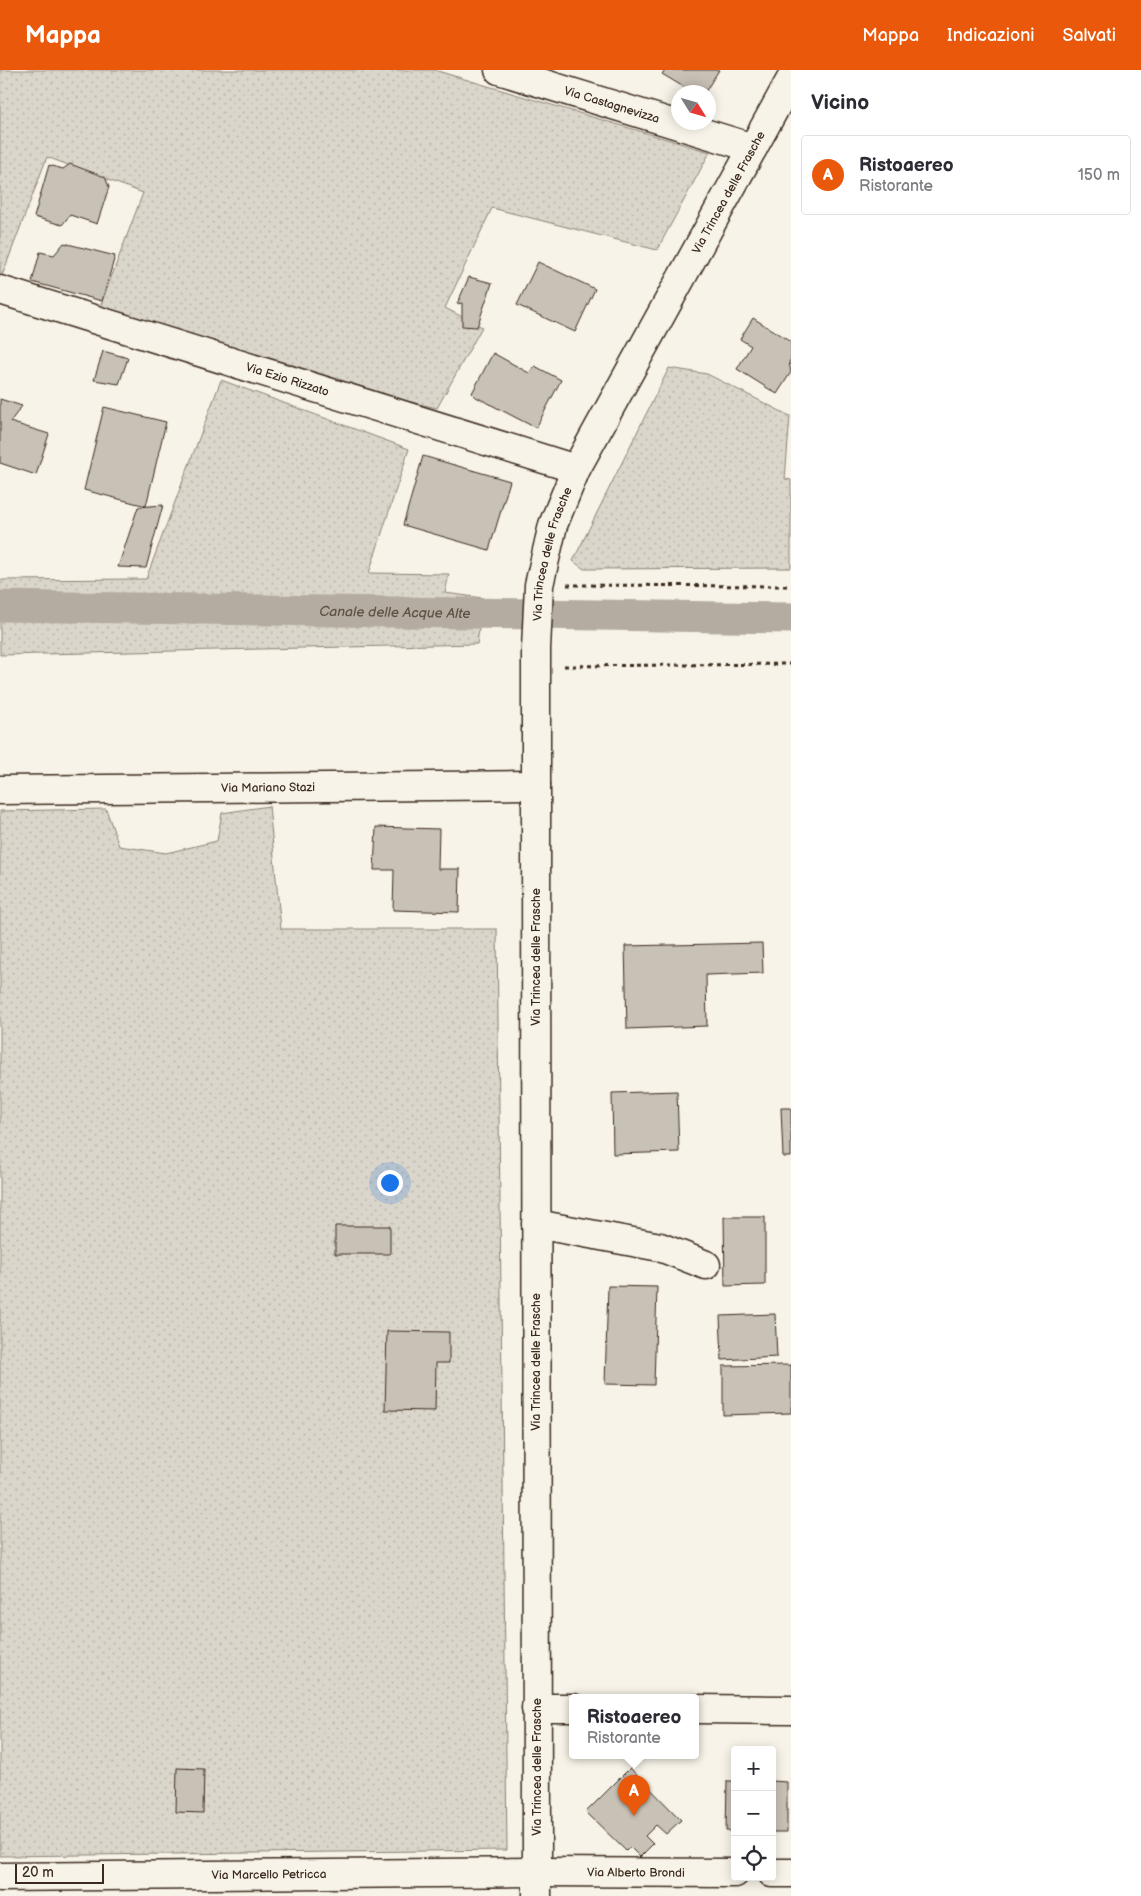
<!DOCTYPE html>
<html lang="it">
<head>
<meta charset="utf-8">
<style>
	body { margin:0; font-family:"Balsamiq Sans",sans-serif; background:#f2f2f3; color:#2b2b33 }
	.controls { position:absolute; right:15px; bottom:15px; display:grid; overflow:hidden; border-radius:5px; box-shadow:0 2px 12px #0003 }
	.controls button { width:45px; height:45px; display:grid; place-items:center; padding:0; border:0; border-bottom:1px solid #e1e1e2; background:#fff; color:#2b2b33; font:25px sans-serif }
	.compass { position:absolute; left:671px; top:15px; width:45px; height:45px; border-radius:50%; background:#fff; box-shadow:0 2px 12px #0003; rotate:127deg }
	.scale { position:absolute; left:15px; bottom:12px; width:89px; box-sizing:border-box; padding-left:5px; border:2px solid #3b2a1e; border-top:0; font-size:14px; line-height:18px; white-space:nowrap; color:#3b2a1e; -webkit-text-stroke:4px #f7f3e8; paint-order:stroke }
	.you { position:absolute; left:389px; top:1112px; width:18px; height:18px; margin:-12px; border:4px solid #fff; border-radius:50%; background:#1a73e8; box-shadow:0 0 0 8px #1a73e833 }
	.badge { display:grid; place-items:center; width:32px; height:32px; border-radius:50%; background:#ea580c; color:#fff; font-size:16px; font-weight:700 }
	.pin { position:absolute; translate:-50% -41px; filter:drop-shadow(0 1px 2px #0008) }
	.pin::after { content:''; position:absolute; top:26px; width:18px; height:15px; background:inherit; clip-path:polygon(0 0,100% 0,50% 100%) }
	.popup { position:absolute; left:569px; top:1624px; width:130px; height:65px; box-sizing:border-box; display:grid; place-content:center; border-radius:5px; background:#fff; filter:drop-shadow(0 1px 4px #0005); font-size:16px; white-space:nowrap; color:#7c7c81 }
	.popup b { font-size:19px; color:#2b2b33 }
	.popup::after { content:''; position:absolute; left:50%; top:100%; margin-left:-10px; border:10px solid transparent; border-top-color:#fff }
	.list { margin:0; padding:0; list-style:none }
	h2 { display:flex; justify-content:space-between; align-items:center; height:65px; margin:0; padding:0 20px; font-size:21px }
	h2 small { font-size:16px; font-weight:400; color:#7c7c81 }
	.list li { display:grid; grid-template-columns:32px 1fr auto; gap:15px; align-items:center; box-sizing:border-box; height:80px; margin:0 10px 10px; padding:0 10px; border:1px solid #e1e1e2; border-radius:5px }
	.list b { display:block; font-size:19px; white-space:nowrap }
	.list p { margin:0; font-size:16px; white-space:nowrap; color:#7c7c81 }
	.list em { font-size:16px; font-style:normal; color:#7c7c81 }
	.icon { flex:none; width:28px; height:28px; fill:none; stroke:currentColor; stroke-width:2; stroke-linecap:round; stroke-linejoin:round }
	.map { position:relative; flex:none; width:791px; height:1826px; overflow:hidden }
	header { display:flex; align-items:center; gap:30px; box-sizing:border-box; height:70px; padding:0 25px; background:#ea580c; color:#fff }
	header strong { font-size:24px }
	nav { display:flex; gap:28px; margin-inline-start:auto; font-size:18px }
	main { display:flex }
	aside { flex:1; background:#fff }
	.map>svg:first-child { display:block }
	.grass { fill:url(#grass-dots); stroke:#8b8074 }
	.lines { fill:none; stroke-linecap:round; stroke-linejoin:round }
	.canal { stroke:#b4aca0; stroke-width:31 }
	.building { fill:#c8c1b6; stroke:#3b2a1e }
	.minor-casing { stroke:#3b2a1e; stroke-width:31 }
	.path { stroke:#3b2a1e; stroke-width:3; stroke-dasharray:4 4; stroke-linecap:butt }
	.minor { stroke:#f7f3e8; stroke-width:28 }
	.labels { text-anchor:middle; stroke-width:4; stroke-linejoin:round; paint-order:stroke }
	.street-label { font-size:12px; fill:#3b2a1e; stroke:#f7f3e8 }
	.water-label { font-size:14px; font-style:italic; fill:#5f5145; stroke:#f7f3e8 }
</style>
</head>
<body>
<header>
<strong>Mappa</strong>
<nav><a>Mappa</a><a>Indicazioni</a><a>Salvati</a></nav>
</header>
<main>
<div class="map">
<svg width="791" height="1826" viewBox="0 0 791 1826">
	<defs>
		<pattern id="grass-dots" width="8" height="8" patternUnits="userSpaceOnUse" patternTransform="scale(1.25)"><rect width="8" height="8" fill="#dbd6cb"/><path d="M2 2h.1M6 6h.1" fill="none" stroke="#bdb8ae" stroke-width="1.8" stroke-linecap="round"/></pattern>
	</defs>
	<rect width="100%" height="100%" fill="#f7f3e8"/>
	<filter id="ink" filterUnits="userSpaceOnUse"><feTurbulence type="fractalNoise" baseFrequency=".02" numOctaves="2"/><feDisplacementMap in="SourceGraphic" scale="10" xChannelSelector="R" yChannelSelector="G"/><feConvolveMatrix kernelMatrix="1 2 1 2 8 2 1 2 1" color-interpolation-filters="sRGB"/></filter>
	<g filter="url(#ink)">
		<path class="grass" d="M0,0H434L710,82L657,180L492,138L445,238L482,257L437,338L91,261L143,123L47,87L0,211Z
			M669,298L707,304L790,346L785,409L791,410V498L584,499L573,491Z
			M221,310L409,379L369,503L449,504L445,523L483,528L477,574L0,585V510L146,509Z
			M269,736L281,859H497L507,1780L0,1786V741L106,739L119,776L166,783L217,771L222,743Z"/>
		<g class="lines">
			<path class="canal" id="s1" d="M0,536L791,548"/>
		</g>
		<path class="building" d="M665,0H719L705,22H692L662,4Z
			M70,94L105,107L109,117L97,154L70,145L62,155L34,147L49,95L63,99Z
			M64,173L115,186L102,231L32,212L40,182L54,185Z
			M538,192L595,219L575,262L517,235Z
			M469,207L492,213L477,257L462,256V233L457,234Z
			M753,248L791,272V289L789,292L791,302L777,324L737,299L751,276L740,269Z
			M103,281L128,288L119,314L94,310Z
			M493,283L529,303L535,296L561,310L536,358L476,327L472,323Z
			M0,329L22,336L10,352L49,364L36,405L0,393Z
			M104,337L166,352L146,436L84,420Z
			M423,386L510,411L489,480L403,455Z
			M163,435L146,498L118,497L138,437Z
			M376,757L439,759L438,799H460L459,842L393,840L394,800H374Z
			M762,873L763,903L706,905L707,956L627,959L625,876Z
			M677,1021L679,1082L613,1084L612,1023Z
			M781,1038H791V1087H783Z
			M724,1147H765V1215L725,1216Z
			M335,1156H390V1184H335Z
			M608,1216L657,1217L654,1315L605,1314Z
			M775,1244L777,1287L722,1290L720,1246Z
			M387,1261L449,1262V1293H436L435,1341L385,1340Z
			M791,1295V1343L723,1345V1296Z
			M177,1698L204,1699L203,1743L176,1742Z
			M630,1698L681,1750L666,1764L656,1755L645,1766L653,1774L640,1787L630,1777L626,1781L586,1742Z
			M727,1711H735V1761H726Z
			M772,1711L787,1712V1762H772Z"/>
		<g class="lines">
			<g class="minor-casing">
				<g id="minor">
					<path id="s2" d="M499,0L753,78"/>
					<path id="s3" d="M0,220L576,399"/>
					<path id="s4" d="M0,720L536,715"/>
					<path d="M536,1154L660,1177L706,1195"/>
					<path d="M536,1638H573"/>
					<path d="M695,1639L791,1640"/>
					<path d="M772,1803H791"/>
					<path id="s5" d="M0,1807L537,1802L735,1803"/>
					<path id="s6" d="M537,1826L536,715V579L539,515L553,455L576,399L791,9"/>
				</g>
			</g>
			<path class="path" d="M567,515L791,516
				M564,596L791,594"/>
			<use href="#minor" class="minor"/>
		</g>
	</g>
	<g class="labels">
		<g class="street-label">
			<text dy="4" stroke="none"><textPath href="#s2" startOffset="118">Via Castagnevizza</textPath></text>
			<text dy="4" stroke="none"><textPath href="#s6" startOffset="1749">Via Trincea delle Frasche</textPath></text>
			<text dy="4" stroke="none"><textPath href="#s3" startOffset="301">Via Ezio Rizzato</textPath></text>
			<text dy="4" stroke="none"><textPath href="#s6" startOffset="1344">Via Trincea delle Frasche</textPath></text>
			<text dy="4" stroke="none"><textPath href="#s4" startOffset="268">Via Mariano Stazi</textPath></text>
			<text transform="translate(536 887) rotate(-90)" y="4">Via Trincea delle Frasche</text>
			<text transform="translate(536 1292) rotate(-90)" y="4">Via Trincea delle Frasche</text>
			<text transform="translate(537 1697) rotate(-90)" y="4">Via Trincea delle Frasche</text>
			<text dy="4" stroke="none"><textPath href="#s5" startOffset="636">Via Alberto Brondi</textPath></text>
			<text dy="4" stroke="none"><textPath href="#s5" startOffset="269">Via Marcello Petricca</textPath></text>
		</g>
		<g class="water-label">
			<text dy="5" stroke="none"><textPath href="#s1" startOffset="395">Canale delle Acque Alte</textPath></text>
		</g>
	</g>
</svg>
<div class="controls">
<button>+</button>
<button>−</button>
<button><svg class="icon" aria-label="locate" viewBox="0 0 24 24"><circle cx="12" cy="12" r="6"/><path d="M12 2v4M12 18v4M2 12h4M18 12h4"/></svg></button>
</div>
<svg class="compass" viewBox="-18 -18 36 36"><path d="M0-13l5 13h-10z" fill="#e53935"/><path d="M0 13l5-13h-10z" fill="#7c7c81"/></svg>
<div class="scale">20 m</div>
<div class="you"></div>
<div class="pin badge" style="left:634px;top:1746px">A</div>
<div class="popup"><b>Ristoaereo</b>Ristorante</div>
</div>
<aside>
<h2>Vicino<small></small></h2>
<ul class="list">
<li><span class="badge">A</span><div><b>Ristoaereo</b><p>Ristorante</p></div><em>150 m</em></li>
</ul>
</aside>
</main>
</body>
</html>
